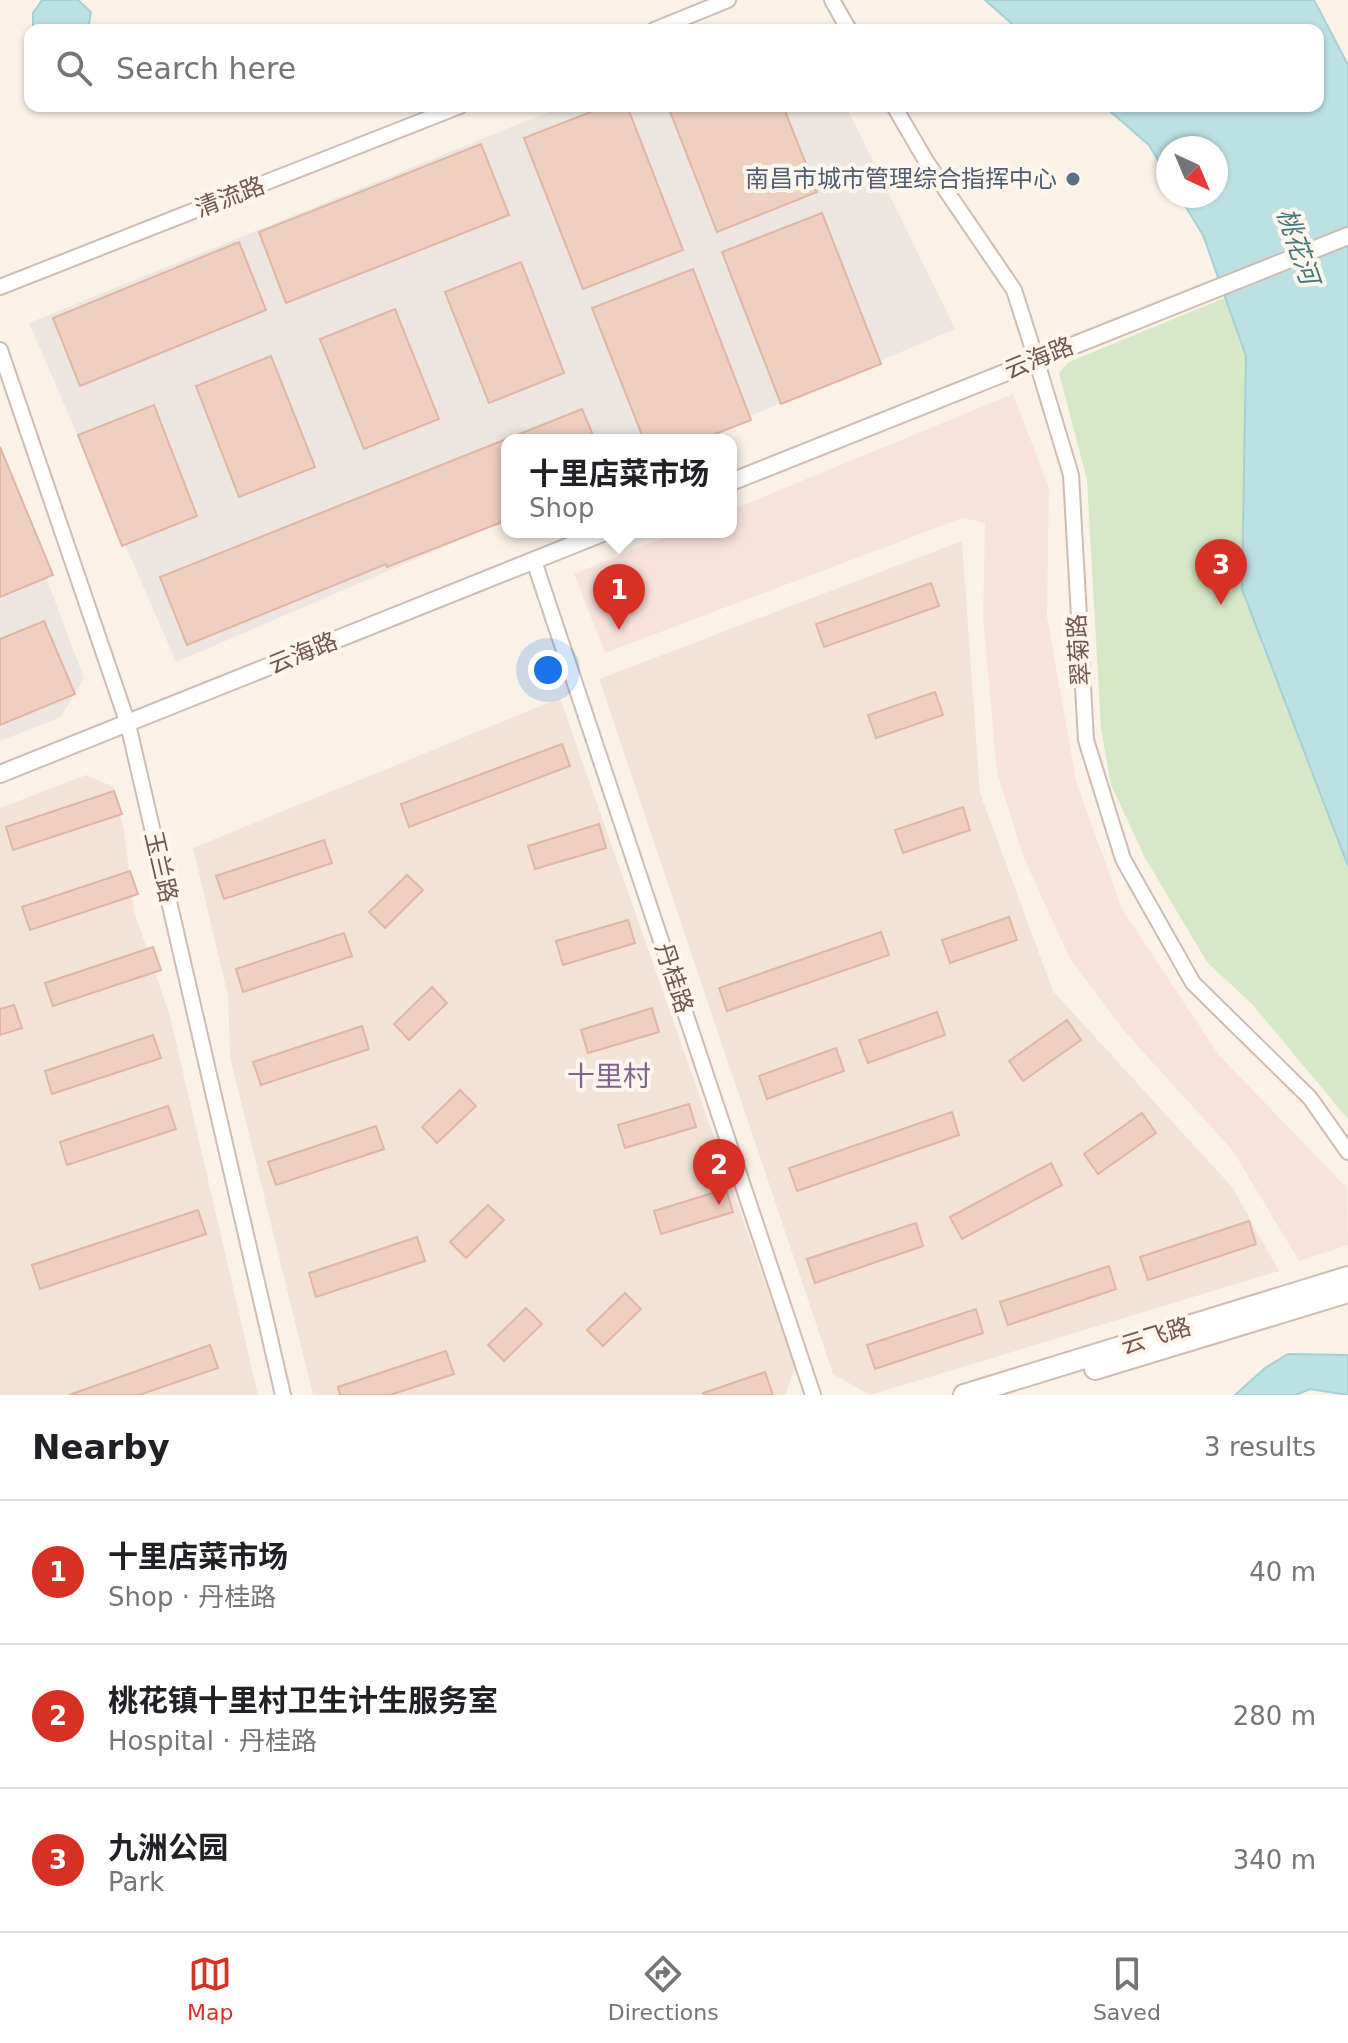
<!DOCTYPE html>
<html lang="en">
<head>
<meta charset="utf-8">
<style>
	body { margin:0; font-family:"DejaVu Sans","Noto Sans SC",sans-serif; background:#f6f6f6; color:#202124 }
	.compass { position:absolute; left:1156px; top:136px; width:72px; height:72px; border-radius:50%; background:#fff; box-shadow:0 2px 6px #0004; rotate:136deg }
	.you { position:absolute; left:548px; top:670px; width:28px; height:28px; margin:-20px; border:6px solid #fff; border-radius:50%; background:#1a73e8; box-shadow:0 0 0 12px #1a73e833 }
	.badge { display:grid; place-items:center; width:52px; height:52px; border-radius:50%; background:#d93025; color:#fff; font-size:26px; font-weight:700 }
	.pin { position:absolute; translate:-50% -66px; filter:drop-shadow(0 2px 4px #0008) }
	.pin::after { content:''; position:absolute; top:42px; width:28px; height:24px; background:inherit; clip-path:polygon(0 0,100% 0,50% 100%) }
	.popup { position:absolute; left:501px; top:434px; width:236px; height:104px; box-sizing:border-box; display:grid; place-content:center; border-radius:16px; background:#fff; filter:drop-shadow(0 2px 6px #0005); font-size:26px; white-space:nowrap; color:#757577 }
	.popup b { font-size:30px; color:#202124 }
	.popup::after { content:''; position:absolute; left:50%; top:100%; margin-left:-16px; border:16px solid transparent; border-top-color:#fff }
	.list { margin:0; padding:0; list-style:none }
	h2 { display:flex; justify-content:space-between; align-items:center; height:104px; margin:0; padding:0 32px; font-size:34px }
	h2 small { font-size:26px; font-weight:400; color:#757577 }
	.list li { display:grid; grid-template-columns:52px 1fr auto; gap:24px; align-items:center; box-sizing:border-box; height:144px; padding:0 32px; border-top:2px solid #e0e0e0 }
	.list b { display:block; font-size:30px; white-space:nowrap }
	.list p { margin:0; font-size:26px; white-space:nowrap; color:#757577 }
	.list em { font-size:26px; font-style:normal; color:#757577 }
	.icon { flex:none; width:44px; height:44px; fill:none; stroke:currentColor; stroke-width:2; stroke-linecap:round; stroke-linejoin:round }
	.map { position:relative; flex:none; width:1348px; height:1395px; overflow:hidden }
	.search { position:absolute; background:#fff; box-shadow:0 2px 6px #0004; left:24px; right:24px; top:24px; height:88px; display:flex; align-items:center; gap:20px; box-sizing:border-box; padding:0 28px; border-radius:16px; color:#757577; font-size:30px }
	.sheet { height:536px; background:#fff }
	nav { display:flex; justify-content:space-around; align-items:center; box-sizing:border-box; height:112px; border-top:2px solid #e0e0e0; background:#fff; font-size:22px; color:#757577 }
	nav a { display:grid; justify-items:center; gap:4px }
	nav .on { color:#d93025 }
	.map>svg:first-child { display:block }
	.residential { fill:#f2e3d6 }
	.commercial { fill:#fae2dc }
	.industrial { fill:#ece5e0 }
	.green { fill:#d7e8c6 }
	.water { fill:#bde1e3; stroke:#a3d1d5; stroke-width:2 }
	.building { fill:#efcfc0; stroke:#e0b5a2; stroke-width:2 }
	.lines { fill:none; stroke-linecap:round; stroke-linejoin:round }
	.minor-casing { stroke:#cebbb1; stroke-width:18 }
	.tertiary-casing { stroke:#cebbb1; stroke-width:20 }
	.secondary-casing { stroke:#d1bbae; stroke-width:24 }
	.minor { stroke:#fff; stroke-width:14 }
	.tertiary { stroke:#fff; stroke-width:16 }
	.secondary { stroke:#fff; stroke-width:20 }
	.service-dot { fill:#5c6f8a; stroke:#fef6ed; stroke-width:3 }
	.labels { text-anchor:middle; stroke-width:8; stroke-linejoin:round; paint-order:stroke }
	.service-label { font-size:24px; fill:#4e5e75; stroke:#fef6ed; text-anchor:end }
	.street-label { font-size:24px; fill:#73574d; stroke:#fef6ed }
	.water-label { font-size:26px; font-style:italic; fill:#45797e; stroke:#fef6ed }
	.quarter-label { font-size:28px; fill:#7d658f; stroke:#fef6ed }
</style>
</head>
<body>
<div class="map">
<svg width="1348" height="1395" viewBox="0 0 1348 1395">
	<rect width="100%" height="100%" fill="#fbf2e7"/>
	<path class="residential" d="M962,541L980,793L1053,991L1232,1187L1279,1271L870,1395L833,1374L599,679Z
		M560,698L795,1368L785,1395H313L230,1057L228,996L193,848Z
		M86,775L114,787L124,830L134,911L170,1016L258,1395H0V808Z"/>
	<path class="commercial" d="M1013,394L1049,488L1047,616L1076,781L1122,909L1218,1054L1347,1188L1348,1245L1299,1261L1233,1151L1125,1032L1069,957L1023,856L997,772L983,617L985,523L962,518L605,653L574,574L677,532H731V510Z"/>
	<path class="industrial" d="M563,106H846L955,329L694,440H507V520L176,662L29,323Z
		M0,455L84,678L61,717L0,741Z"/>
	<path class="green" d="M1348,247V1119L1253,1005L1207,962L1145,858L1111,785L1101,729L1087,480L1059,373L1069,362Z"/>
	<path class="water" d="M42,0H78L91,12L88,30H33V13Z
		M985,0H1314L1348,65V866L1242,589L1246,356L1203,235L1179,196H1216V148H1168V177L1149,145L1104,106H1318V30H1019Z
		M1288,1354L1348,1355V1395L1310,1389L1296,1395H1235L1265,1368Z"/>
	<path class="building" d="M606,106H627L683,250L583,289L524,138Z
		M668,106H783L817,192L717,232Z
		M481,144L509,215L286,303L259,232Z
		M822,213L881,364L781,404L722,252Z
		M239,242L266,310L80,386L53,318Z
		M521,262L564,373L489,403L445,292Z
		M693,269L751,420L700,440H644L592,308Z
		M395,309L439,419L364,449L320,339Z
		M271,356L315,467L239,497L196,386Z
		M154,405L197,516L122,546L78,435Z
		M582,409L595,440H507V520L387,567L386,564L187,645L160,577Z
		M0,447L53,575L0,597Z
		M931,583L939,606L824,647L816,624Z
		M44,621L75,694L0,725V639Z
		M935,692L943,715L876,738L868,715Z
		M562,744L570,766L409,827L401,804Z
		M114,791L122,814L13,850L6,827Z
		M963,807L970,830L903,853L895,830Z
		M599,824L606,848L535,869L528,846Z
		M324,840L332,863L224,899L216,876Z
		M130,871L138,894L30,930L22,907Z
		M407,875L423,890L385,928L369,912Z
		M1009,917L1017,940L950,963L942,940Z
		M628,920L635,943L563,965L556,941Z
		M881,932L889,955L727,1011L719,988Z
		M344,933L352,956L243,992L236,969Z
		M153,947L161,970L53,1006L45,983Z
		M432,987L447,1003L409,1040L394,1024Z
		M14,1005L22,1028L0,1035V1009Z
		M652,1008L659,1032L588,1053L581,1030Z
		M937,1012L945,1035L868,1063L859,1040Z
		M1067,1020L1081,1040L1023,1081L1009,1061Z
		M362,1026L369,1049L261,1085L253,1062Z
		M153,1035L161,1058L52,1094L45,1071Z
		M836,1048L844,1071L767,1099L759,1076Z
		M460,1090L476,1106L437,1143L422,1127Z
		M689,1104L696,1127L625,1148L618,1125Z
		M168,1106L176,1129L67,1165L60,1142Z
		M952,1112L959,1135L797,1191L789,1168Z
		M1142,1113L1156,1133L1098,1174L1084,1154Z
		M376,1126L384,1149L276,1185L268,1162Z
		M1051,1163L1062,1185L962,1239L950,1217Z
		M726,1189L733,1212L661,1234L654,1211Z
		M488,1205L504,1220L466,1258L450,1242Z
		M198,1210L206,1234L40,1289L32,1265Z
		M1249,1221L1256,1244L1148,1280L1140,1257Z
		M916,1223L923,1246L815,1283L807,1259Z
		M417,1237L425,1261L316,1297L309,1273Z
		M1109,1266L1116,1289L1008,1325L1000,1302Z
		M625,1293L641,1309L603,1346L587,1330Z
		M526,1308L542,1324L504,1361L488,1345Z
		M976,1309L983,1333L875,1369L867,1345Z
		M210,1345L218,1368L139,1395H69Z
		M446,1351L454,1374L390,1395H340L338,1387Z
		M765,1372L773,1395H703V1393Z"/>
	<g class="lines">
		<g class="minor-casing">
			<path id="minor" d="M832,0L849,30
				M654,30L728,0
				M894,106L926,161L1014,290L1036,359L1071,475L1086,740L1123,859L1193,983L1310,1098L1348,1152
				M0,287L460,106
				M0,350L128,724L283,1395
				M534,561L813,1395"/>
		</g>
		<g class="tertiary-casing">
			<path id="tertiary" d="M731,482L1348,236
				M0,774L605,532"/>
		</g>
		<g class="secondary-casing">
			<path id="secondary" d="M1095,1369L1348,1292
				M964,1395L1348,1277"/>
		</g>
		<use href="#minor" class="minor"/>
		<use href="#tertiary" class="tertiary"/>
		<use href="#secondary" class="secondary"/>
	</g>
	<circle class="service-dot" cx="1073" cy="179" r="8"/>
	<g class="labels">
		<g class="service-label">
			<text x="1057" y="187">南昌市城市管理综合指挥中心</text>
		</g>
		<g class="street-label">
			<text transform="translate(230 197) rotate(-21)" y="8">清流路</text>
			<text transform="translate(1039 358) rotate(-22)" y="8">云海路</text>
			<text transform="translate(1079 650) rotate(-94)" y="8">翠菊路</text>
			<text transform="translate(303 653) rotate(-22)" y="8">云海路</text>
			<text transform="translate(161 867) rotate(77)" y="8">玉兰路</text>
			<text transform="translate(674 978) rotate(72)" y="8">丹桂路</text>
			<text transform="translate(1156 1336) rotate(-17)" y="8">云飞路</text>
		</g>
		<g class="water-label">
			<text transform="translate(1298 246) rotate(71)" y="9">桃花河</text>
		</g>
		<g class="quarter-label">
			<text x="609" y="1086">十里村</text>
		</g>
	</g>
</svg>
<svg class="compass" viewBox="-18 -18 36 36"><path d="M0-13l5 13h-10z" fill="#e53935"/><path d="M0 13l5-13h-10z" fill="#757577"/></svg>
<div class="you"></div>
<div class="pin badge" style="left:619px;top:630px">1</div>
<div class="popup"><b>十里店菜市场</b>Shop</div>
<div class="pin badge" style="left:719px;top:1205px">2</div>
<div class="pin badge" style="left:1221px;top:605px">3</div>
<div class="search"><svg class="icon" aria-label="search" viewBox="0 0 24 24"><circle cx="10" cy="10" r="6"/><path d="M15 15l6 6"/></svg>Search here</div>
</div>
<section class="sheet">
<h2>Nearby<small>3 results</small></h2>
<ul class="list">
<li><span class="badge">1</span><div><b>十里店菜市场</b><p>Shop · 丹桂路</p></div><em>40 m</em></li>
<li><span class="badge">2</span><div><b>桃花镇十里村卫生计生服务室</b><p>Hospital · 丹桂路</p></div><em>280 m</em></li>
<li><span class="badge">3</span><div><b>九洲公园</b><p>Park</p></div><em>340 m</em></li>
</ul>
</section>
<nav>
<a class="on"><svg class="icon" aria-label="map" viewBox="0 0 24 24"><path d="M3 6l6-2 6 2 6-2v14l-6 2-6-2-6 2zM9 4v14M15 6v14"/></svg>Map</a>
<a><svg class="icon" aria-label="directions" viewBox="0 0 24 24"><path d="M12 3l9 9-9 9-9-9zM9 14v-3h6M13 9l2 2-2 2"/></svg>Directions</a>
<a><svg class="icon" aria-label="saved" viewBox="0 0 24 24"><path d="M7 4h10v16l-5-4-5 4z"/></svg>Saved</a>
</nav>
</body>
</html>
